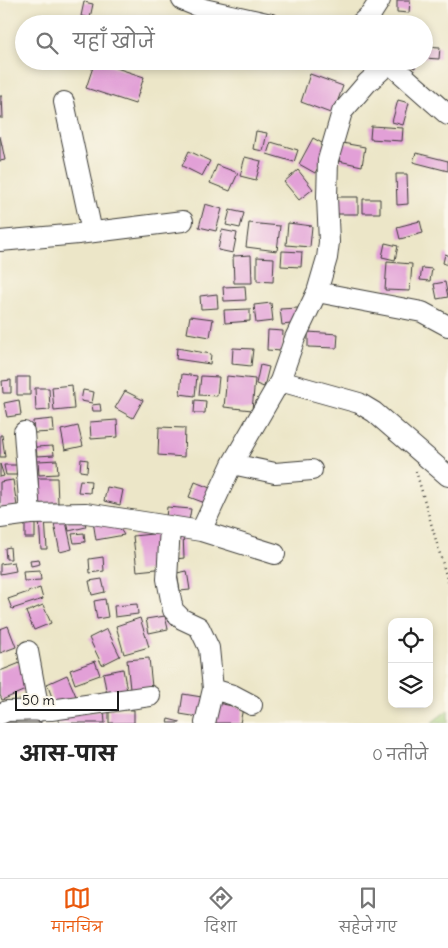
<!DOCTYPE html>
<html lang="hi">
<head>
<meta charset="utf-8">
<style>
	body { margin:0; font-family:Delius,"Playpen Sans Deva",sans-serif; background:#f2f2f2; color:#222 }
	.controls { position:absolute; right:15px; bottom:15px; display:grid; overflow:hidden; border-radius:10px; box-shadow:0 2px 8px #0003 }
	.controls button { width:45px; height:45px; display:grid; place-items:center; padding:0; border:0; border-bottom:1px solid #e0e0e0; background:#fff; color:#222; font:25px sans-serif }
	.scale { position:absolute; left:15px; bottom:12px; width:104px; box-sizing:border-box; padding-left:5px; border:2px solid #1c1c1c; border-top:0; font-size:14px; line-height:18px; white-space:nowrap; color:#1c1c1c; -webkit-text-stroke:4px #fbf7ec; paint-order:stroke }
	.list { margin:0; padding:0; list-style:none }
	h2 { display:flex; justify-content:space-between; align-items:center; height:65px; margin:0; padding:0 20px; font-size:21px }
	h2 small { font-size:16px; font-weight:400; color:#767676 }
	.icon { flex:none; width:28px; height:28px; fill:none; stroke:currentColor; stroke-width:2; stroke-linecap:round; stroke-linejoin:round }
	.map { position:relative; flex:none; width:448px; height:723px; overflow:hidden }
	.search { position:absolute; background:#fff; box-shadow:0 2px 8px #0003; left:15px; right:15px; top:15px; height:55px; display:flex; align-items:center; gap:12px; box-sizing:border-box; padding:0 18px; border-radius:28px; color:#767676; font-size:19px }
	.sheet { height:155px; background:#fff }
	nav { display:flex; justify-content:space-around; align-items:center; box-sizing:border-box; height:70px; border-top:1px solid #e0e0e0; background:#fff; font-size:14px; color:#767676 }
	nav a { display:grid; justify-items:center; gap:2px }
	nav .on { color:#ea580c }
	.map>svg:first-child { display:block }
	.green { fill:#a0cb78; stroke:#5e744a }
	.building { fill:#e2a0d7 }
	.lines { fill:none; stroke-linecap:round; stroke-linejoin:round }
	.minor-casing { stroke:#3b3a36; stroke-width:22 }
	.path { stroke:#3b3a36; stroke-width:2.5; stroke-dasharray:1 4; stroke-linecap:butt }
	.minor { stroke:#fff; stroke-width:20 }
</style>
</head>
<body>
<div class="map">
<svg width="448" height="723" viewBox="0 0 448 723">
	<rect width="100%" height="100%" fill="#fbf7ec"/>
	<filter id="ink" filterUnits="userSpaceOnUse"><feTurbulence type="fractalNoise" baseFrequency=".02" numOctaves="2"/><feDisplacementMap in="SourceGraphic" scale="10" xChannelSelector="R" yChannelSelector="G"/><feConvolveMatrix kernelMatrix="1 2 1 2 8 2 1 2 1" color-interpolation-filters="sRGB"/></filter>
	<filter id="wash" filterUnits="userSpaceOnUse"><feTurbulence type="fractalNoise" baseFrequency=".0096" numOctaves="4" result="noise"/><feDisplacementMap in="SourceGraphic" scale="20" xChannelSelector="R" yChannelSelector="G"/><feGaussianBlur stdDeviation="1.12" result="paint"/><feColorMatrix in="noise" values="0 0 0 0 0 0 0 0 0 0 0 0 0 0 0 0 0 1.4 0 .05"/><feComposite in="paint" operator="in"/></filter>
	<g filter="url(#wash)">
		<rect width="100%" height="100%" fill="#ece6c8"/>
		<path class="green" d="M448,710V723H431Z"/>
		<g id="blocks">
			<path class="building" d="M397,0H410L409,13L397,12Z
				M84,2L93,4L90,18L81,16Z
				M424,46L440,47L439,59L424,58Z
				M95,61L144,77L135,104L86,88Z
				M324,61H358L357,69Z
				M399,61H415V68Z
				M310,74L343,86L333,114L301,102Z
				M0,96H2L3,118H0Z
				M398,100L409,103L403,125L392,122Z
				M371,126L403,128L402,141L370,139Z
				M256,131L267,133L263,151L253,149Z
				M0,136L5,160L0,161Z
				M313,138L329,147L315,173L299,164Z
				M271,142L298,150L294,162L267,154Z
				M342,143L365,147L362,166L339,161Z
				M189,151L210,161L202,176L182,166Z
				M416,153L448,161V171L413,162Z
				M245,157L261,161L256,180L240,176Z
				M217,165L238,173L230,191L210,183Z
				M298,170L313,189L299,200L284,182Z
				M396,174H407L408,204L397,205Z
				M335,197H358V214H336Z
				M363,199H380V213H363Z
				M205,204L222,209L216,231L199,227Z
				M230,210L244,213L240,228L226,225Z
				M420,221L423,233L400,239L397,227Z
				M249,223L280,226L277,251L246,247Z
				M288,223L312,226L310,247L286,245Z
				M222,230L237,233L233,253L218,250Z
				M385,243L398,246L395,260L382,257Z
				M282,251L302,252L301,267L281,266Z
				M445,254L448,255V265L443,263Z
				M251,255L252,283H234L233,256Z
				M257,257L274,258L273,282L257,281Z
				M387,262L412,264L410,291L385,290Z
				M422,268L432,269L430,281L420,280Z
				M445,282L448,297L437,299L434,284Z
				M245,286L246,300L224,301L223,287Z
				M217,294L218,308L201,309L200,296Z
				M271,303L273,321L256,323L254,305Z
				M298,308L299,323L282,325L280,309Z
				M250,309V321L225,323L224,310Z
				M190,316L213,319L210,337L187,333Z
				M268,330L283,331L282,351L267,350Z
				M308,332L338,334L337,348L308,347Z
				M177,348L211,354L210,364L176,359Z
				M233,348L253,349L251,366L232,364Z
				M260,365L269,367L264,387L256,384Z
				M182,374L197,376L195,396L180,394Z
				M201,376L219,377L217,396L199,395Z
				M227,376L255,379L252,410L224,407Z
				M17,377H30V395H17Z
				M11,380V393H3L2,381Z
				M72,385L74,409L54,411L52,387Z
				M35,388H49L50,410L36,411Z
				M83,390L94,392L92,403L81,401Z
				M125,391L143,400L133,418L115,408Z
				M19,400L21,415L7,417L4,403Z
				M195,400L206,401L205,413H194Z
				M100,404L101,411H93L92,405Z
				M53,419L54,432L34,433L33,421Z
				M117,420L118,437L91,439L90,422Z
				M78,426L83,446L65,450L61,430Z
				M159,427L185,428L184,457L158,455Z
				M0,435H2L5,457H0Z
				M53,446L54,455L37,456L36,447Z
				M81,459L88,460L87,472L80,471Z
				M57,460L58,474L39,475L38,461Z
				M0,464L4,476L0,477Z
				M4,465H18V475H6Z
				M38,478H57L58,503L39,504Z
				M13,480L17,506L0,509V482Z
				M80,480L91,481L90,493L78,492Z
				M195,482L210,488L205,503L189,497Z
				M107,487L123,490L120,505L104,501Z
				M167,507L191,509L189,521L166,518Z
				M65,517L72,549L60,552L53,519Z
				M45,518L47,549H41L39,519Z
				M84,518L86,527L69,531L67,521Z
				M93,521H115L124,535L96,540Z
				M25,523H35V538H25Z
				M84,533L85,542L74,543L72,534Z
				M162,533L166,568L137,571L133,536Z
				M183,533L184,558L176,559L175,534Z
				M10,547L11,559H6L5,548Z
				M103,557L104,571L90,573L89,559Z
				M39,559L40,564L31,566L30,560Z
				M14,562L16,571L0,574V564Z
				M40,571L41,580L24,581L23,572Z
				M187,571L190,590L180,591L177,573Z
				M102,579L105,592L92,595L89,581Z
				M40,588L43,599L12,609L8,599Z
				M105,599L108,617L97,619L94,601Z
				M137,604L138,614L115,617L114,606Z
				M43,605L51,623L34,630L26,612Z
				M165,616L168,629L149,633L146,619Z
				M140,618L149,647L124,654L116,626Z
				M8,626L16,647L0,653V629Z
				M107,629L120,656L102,665L89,638Z
				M149,658L152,687L130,689L127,660Z
				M95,661L100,675L75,684L70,670Z
				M20,663L30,688L2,700L0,695V671Z
				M123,669L127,691L107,695L103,673Z
				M67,675L76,696L55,705L47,684Z
				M183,694L208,698L205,718L180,714Z
				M217,703L243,708L240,723H213Z
				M109,709L134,710V723H109Z
				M104,711L105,723H59V714Z
				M40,713L41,723H4V716Z
				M168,719L180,722V723H167Z"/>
		</g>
	</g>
	<g filter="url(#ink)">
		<use href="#blocks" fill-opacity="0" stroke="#3b3a36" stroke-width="1"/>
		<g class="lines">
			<g class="minor-casing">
				<path id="minor" d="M182,0L204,9L271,24
					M360,24L371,14L380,0
					M387,61L448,115
					M64,102L92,232
					M0,241L78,234L183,221
					M317,292L422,312L448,326
					M280,381L359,403L374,412L448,476
					M24,432L30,514
					M232,464L275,473L312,470
					M0,518L30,514L86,513L201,531L275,554
					M170,527L167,579L173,610L182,619L199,627L209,648L213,689L205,723
					M201,531L232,464L280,381L295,338L317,292L327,258L329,242L327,197L328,160L342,112L367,83L388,64
					M28,651L39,711
					M213,689L233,695L252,705
					M0,714L7,711L51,710L150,696"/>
			</g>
			<path class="path" d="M416,471L448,582"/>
			<use href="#minor" class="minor"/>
		</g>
	</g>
</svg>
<div class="controls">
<button><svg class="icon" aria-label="locate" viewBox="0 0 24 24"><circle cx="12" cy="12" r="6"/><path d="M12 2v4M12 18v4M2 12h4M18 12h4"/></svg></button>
<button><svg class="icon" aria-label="layers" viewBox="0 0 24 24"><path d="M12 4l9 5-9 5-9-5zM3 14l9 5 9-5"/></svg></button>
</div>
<div class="scale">50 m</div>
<div class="search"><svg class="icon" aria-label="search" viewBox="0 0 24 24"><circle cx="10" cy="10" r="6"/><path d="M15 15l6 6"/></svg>यहाँ खोजें</div>
</div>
<section class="sheet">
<h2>आस-पास<small>0 नतीजे</small></h2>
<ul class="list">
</ul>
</section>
<nav>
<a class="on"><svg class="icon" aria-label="map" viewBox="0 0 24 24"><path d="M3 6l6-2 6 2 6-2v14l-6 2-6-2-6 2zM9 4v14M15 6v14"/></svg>मानचित्र</a>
<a><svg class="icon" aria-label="directions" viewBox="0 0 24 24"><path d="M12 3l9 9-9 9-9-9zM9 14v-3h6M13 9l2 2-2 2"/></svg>दिशा</a>
<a><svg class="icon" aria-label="saved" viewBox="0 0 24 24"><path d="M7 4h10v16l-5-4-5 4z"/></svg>सहेजे गए</a>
</nav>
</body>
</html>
